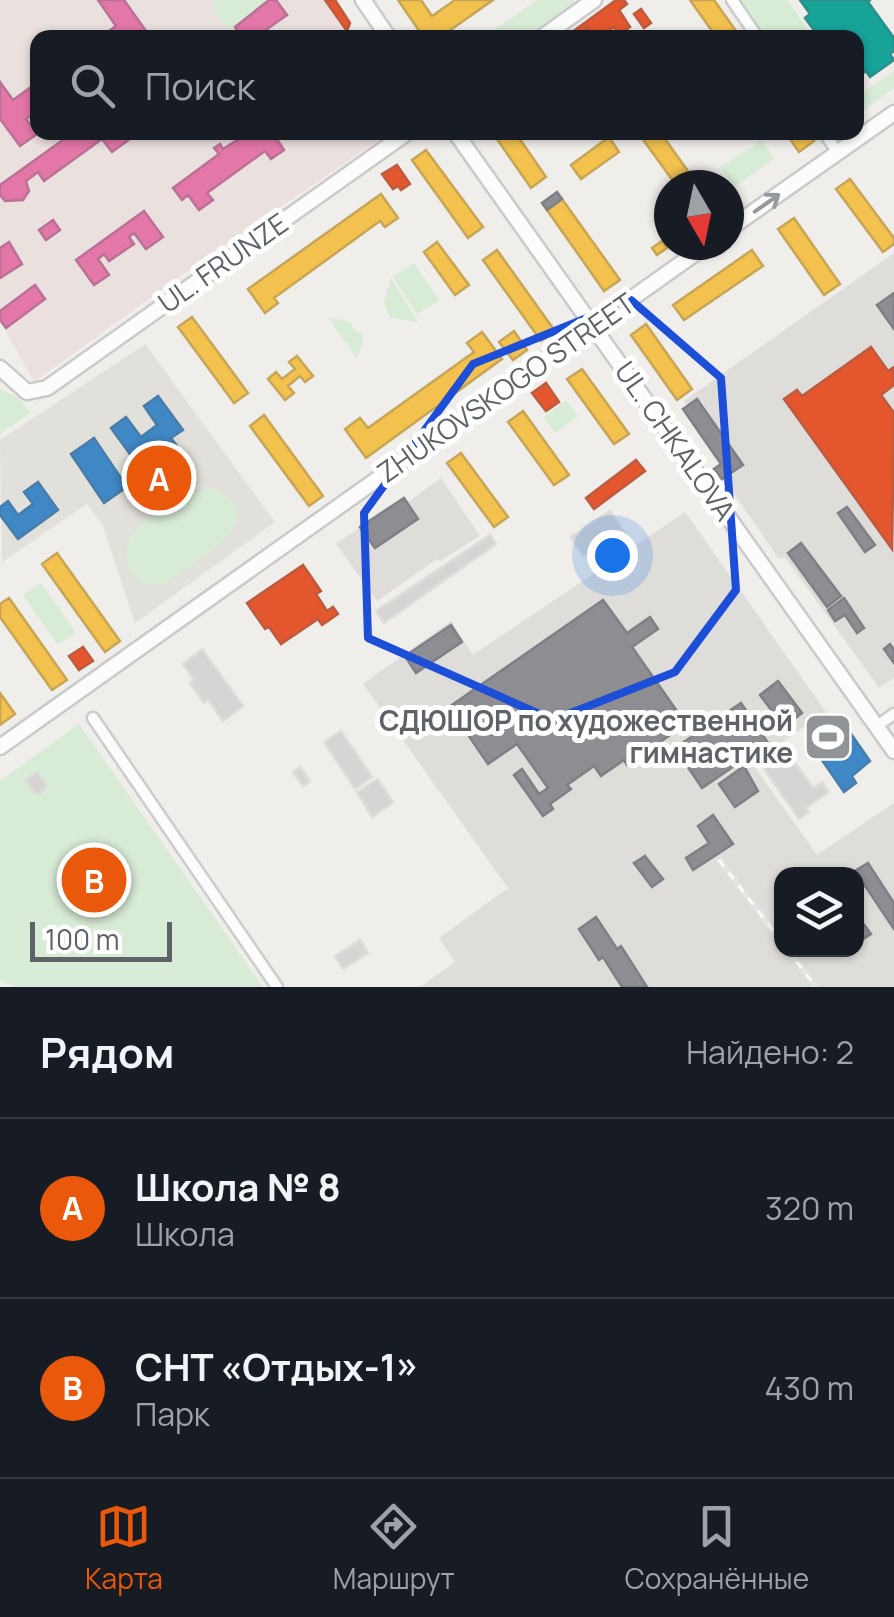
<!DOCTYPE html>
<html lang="ru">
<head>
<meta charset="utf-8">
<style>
	body { margin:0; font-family:Manrope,sans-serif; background:#242831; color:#f1f3f6 }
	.controls { position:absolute; right:30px; bottom:30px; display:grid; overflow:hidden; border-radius:20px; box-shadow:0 2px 8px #0004 }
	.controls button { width:90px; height:90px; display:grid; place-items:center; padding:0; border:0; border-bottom:2px solid #363941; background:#171b24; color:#f1f3f6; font:50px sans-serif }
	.compass { position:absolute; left:654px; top:170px; width:90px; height:90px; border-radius:50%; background:#171b24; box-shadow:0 2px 8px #0004; rotate:171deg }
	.scale { position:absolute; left:30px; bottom:25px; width:142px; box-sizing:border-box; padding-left:10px; border:5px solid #5f6368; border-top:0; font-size:28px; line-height:35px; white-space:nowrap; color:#5f6368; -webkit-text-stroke:8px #fff; paint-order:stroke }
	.you { position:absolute; left:612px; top:555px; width:35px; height:35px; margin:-25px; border:8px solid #fff; border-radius:50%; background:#1a73e8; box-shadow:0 0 0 15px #1a73e833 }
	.badge { display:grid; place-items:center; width:65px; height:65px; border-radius:50%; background:#ea580c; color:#fff; font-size:32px; font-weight:700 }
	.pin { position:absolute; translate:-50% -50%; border:5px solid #fff; box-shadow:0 2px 10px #0006 }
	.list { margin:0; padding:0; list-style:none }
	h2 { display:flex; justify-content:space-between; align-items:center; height:130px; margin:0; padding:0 40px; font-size:42px }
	h2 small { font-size:32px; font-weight:400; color:#9ea1a6 }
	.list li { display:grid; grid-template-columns:65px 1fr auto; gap:30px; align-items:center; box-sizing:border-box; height:180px; padding:0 40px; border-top:2px solid #363941 }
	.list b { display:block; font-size:38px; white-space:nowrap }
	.list p { margin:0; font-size:32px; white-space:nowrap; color:#9ea1a6 }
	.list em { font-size:32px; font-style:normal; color:#9ea1a6 }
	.icon { flex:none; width:55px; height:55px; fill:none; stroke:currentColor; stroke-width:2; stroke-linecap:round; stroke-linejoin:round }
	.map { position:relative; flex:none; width:894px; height:987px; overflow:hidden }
	.search { position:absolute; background:#171b24; box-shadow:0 2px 8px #0004; left:30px; right:30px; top:30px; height:110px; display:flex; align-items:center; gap:25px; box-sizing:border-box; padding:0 35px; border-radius:20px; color:#9ea1a6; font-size:38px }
	.sheet { height:490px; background:#171b24 }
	nav { display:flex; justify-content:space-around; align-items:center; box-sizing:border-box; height:140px; border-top:2px solid #363941; background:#171b24; font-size:28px; color:#9ea1a6 }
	nav a { display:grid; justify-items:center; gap:5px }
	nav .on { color:#ea580c }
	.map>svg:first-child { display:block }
	.industrial { fill:#dfddda; fill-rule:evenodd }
	.education { fill:#e2e0da }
	.medical { fill:#eae0de }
	.green { fill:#d8ebd6 }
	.homes { fill:#f2c14e; stroke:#c6a556; stroke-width:2.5 }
	.shops { fill:#e4572e; stroke:#bc5b3f; stroke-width:2.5 }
	.schools { fill:#3f88c5; stroke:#497da9; stroke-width:2.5 }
	.health { fill:#e377a8; stroke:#bb7195; stroke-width:2.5 }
	.public { fill:#17a398; stroke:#2d908a; stroke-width:2.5 }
	.industry { fill:#8d8d92; stroke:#7f8085; stroke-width:2.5 }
	.building { fill:#d6d5d3; stroke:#deddd9; stroke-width:2.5 }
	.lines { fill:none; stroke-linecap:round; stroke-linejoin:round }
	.street-casing { stroke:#cbcccc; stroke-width:15 }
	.secondary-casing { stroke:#cacacb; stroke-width:19 }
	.street { stroke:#fdfcfc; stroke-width:10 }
	.secondary { stroke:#fdfcfc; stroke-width:14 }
	.rail-casing { stroke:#e4e4e4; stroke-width:6 }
	.rail { stroke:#fff; stroke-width:2.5; stroke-dasharray:8; stroke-linecap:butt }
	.oneway { stroke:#96999c }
	.marked { fill:none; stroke:#1d4ed8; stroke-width:8; stroke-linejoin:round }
	.labels { text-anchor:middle; stroke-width:10; stroke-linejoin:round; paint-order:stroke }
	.street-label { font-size:28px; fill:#5f6368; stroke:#fff }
	.poi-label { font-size:28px; font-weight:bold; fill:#5f6368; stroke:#fff; text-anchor:end }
</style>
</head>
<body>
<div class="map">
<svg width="894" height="987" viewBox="0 0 894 987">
	<rect width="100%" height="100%" fill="#efeeea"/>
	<path class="industrial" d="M894,253V678L879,688L785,557L779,559L725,481L734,474L684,401Z
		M441,478L480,536L440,561L437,559L377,601L336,544L404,497L408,502Z
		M685,512L826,712L752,763L817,855L894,803V987H420L455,962L439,938L508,888L363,684L451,621L473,655ZM782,874H856V949H782Z"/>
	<path class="education" d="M145,344L275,522L135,623L103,526L87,504L2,562L0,440Z"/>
	<path class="medical" d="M0,0H325L352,37L38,38V132L389,133L196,265L34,382L0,320Z"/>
	<path class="green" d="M213,0H267L228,31L214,11Z
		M537,0H575L570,10L531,37L483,38Z
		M736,0H787L813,37H762Z
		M894,71V88L857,115V97Z
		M762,141L774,159L734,187L720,167Z
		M414,263L439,300L417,314L393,277Z
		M391,278L418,322L390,318L384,302Z
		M328,317L350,322L354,330L364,336L357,359Z
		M0,389L19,398L30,413L0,434Z
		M566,400L578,416L555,433L544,417Z
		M213,489C281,516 188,567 163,585C156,584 146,584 139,580C123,571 123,542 135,530C150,514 192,488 213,489Z
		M41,583L76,633L58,645L23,595Z
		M79,724L263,987H15L0,979V781Z"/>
	<path class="homes" d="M398,0H421L432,16L455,0H493L439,38H424Z
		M690,0H714L741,38H717Z
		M492,132H515L546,177L531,188Z
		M656,132H660L698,185H676L644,141Z
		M785,132H808L814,141L799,152Z
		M609,137L619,152L581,179L571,165Z
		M426,150L483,227L468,238L412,160Z
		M850,179L894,238V244L883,252L836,189Z
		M381,194L398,218L385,227L380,221L274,298L278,303L265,313L248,289Z
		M562,199L620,280L604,291L547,210Z
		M794,218L840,284L824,295L778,229Z
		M662,241L667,248L657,255L652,248Z
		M437,242L469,285L455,295L424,252Z
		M497,250L555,331L541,341L483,260Z
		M752,250L763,266L684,320L673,305Z
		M192,317L248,393L234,403L178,327Z
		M646,324L692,389L677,400L631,335Z
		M514,331L527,350L513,360L499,342Z
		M482,332L502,359L366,458L345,429L360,418L368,428L474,352L467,343Z
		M297,356L313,376L305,382L300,376L288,386L294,393L285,400L268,379L276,372L282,379L295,369L289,362Z
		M582,369L629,434L614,444L567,379Z
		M523,411L569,475L554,485L508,422Z
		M264,415L323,496L309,506L250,426Z
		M461,453L508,517L494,527L447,463Z
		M57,553L120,641L105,652L42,564Z
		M9,598L67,680L52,690L0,617V604Z
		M0,693L15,714L0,725Z"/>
	<path class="shops" d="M325,0H335L350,23L347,31Z
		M616,0H624L627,4L619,10L630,27L619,35L614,27L599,38H593L587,28L574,38H564Z
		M641,9L651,23L644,28L634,14Z
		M397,165L410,184L401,190L398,186L393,189L382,174Z
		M871,347L888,371L894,367V385L881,395L894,413L892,549L784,399L797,390L802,396Z
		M546,383L559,402L546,411L532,393Z
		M636,460L645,471L594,509L586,498Z
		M303,565L321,591L316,594L327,611L333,607L338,614L322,625L318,619L281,644L269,627L265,629L247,603Z
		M83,647L93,661L79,670L69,656Z"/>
	<path class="schools" d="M158,396L183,430L171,438L177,446L154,463L147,453L135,461L111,428L126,417L141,437L157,425L144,406Z
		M94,438L127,487L104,503L71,454Z
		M38,482L58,510L18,539L0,515V507L8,501L18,515L33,504L24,492Z
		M840,718L870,761L852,776L856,783L844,792L808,740Z"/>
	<path class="health" d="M98,0H124L151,38H99L116,26Z
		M269,0H276L287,15L263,32L267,38H242L235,27Z
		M0,82L13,100L38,82V111L26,119L37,134L20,146L0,119Z
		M74,132H131L134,136L112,152L102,139L44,181L38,172L26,181L29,191L23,200L5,201L0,195V185Z
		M272,132L284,150L271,159L265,151L207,193L213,200L199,210L188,195L182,200L173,188L219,154L214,148L220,144L223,149L250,132Z
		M144,211L163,237L146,249L134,233L129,237L134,244L109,261L104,254L98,259L109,275L94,285L76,260Z
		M53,220L60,230L46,240L39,230Z
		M9,242L22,264L0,278V248Z
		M35,285L45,299L6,328L0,320V311Z"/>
	<path class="public" d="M800,0H870L868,2L894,38V51L890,54L894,60L870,77L866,71L856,78V38H827L823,33L819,37L805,18L810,14Z"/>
	<path class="industry" d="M557,192L562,199L547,210L542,203Z
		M894,293V329L877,305Z
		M697,399L743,465L722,479L714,469L721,464L683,409Z
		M404,498L418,519L375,548L360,527Z
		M847,507L875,545L865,552L838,513Z
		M801,543L841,596L827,607L788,553Z
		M844,598L864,628L857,633L845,615L835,621L828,610Z
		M603,600L627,633L650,617L658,629L632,647L686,724L627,765L624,760L601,776L594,766L567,785L571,789L550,804L553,809L543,816L514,775L522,769L539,794L548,788L517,744L488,764L449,707Z
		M451,625L462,642L416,673L405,656Z
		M890,644L894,650V663L884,649Z
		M778,681L802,713L784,727L760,695Z
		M741,703L768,743L702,788L675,748Z
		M744,766L758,791L735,807L719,784Z
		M713,815L733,844L693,870L686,858L709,843L698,826Z
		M645,856L663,879L652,887L634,863Z
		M868,863L894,903V929L855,871Z
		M856,914L871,934L856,944Z
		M596,917L617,949L621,946L647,987H622L603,957L599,960L579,929Z"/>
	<path class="building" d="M610,511L629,539L609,552L603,542L583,556L571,537Z
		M490,535L496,544L384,623L376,611Z
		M202,649L243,706L223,721L208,700L204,703L190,683L194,680L183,664Z
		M341,731L372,777L355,789L324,742Z
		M785,749L813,788L822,782L829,792L806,808L809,812L799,819L762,766Z
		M300,767L310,781L303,786L293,772Z
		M37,772L47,786L40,794H35L25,780Z
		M378,779L393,803L372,817L357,792Z
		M360,940L368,953L343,969L335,956Z"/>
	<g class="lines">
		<g class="street-casing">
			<path id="street" d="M732,0L758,38
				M824,132L838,153
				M93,718L277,987
				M877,726L894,714"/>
		</g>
		<g class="secondary-casing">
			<path id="secondary" d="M363,0L389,38
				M541,38L594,0
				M455,132L894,751
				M729,229L894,113
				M0,368L27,392L47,388L408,132
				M0,747L707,245"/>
		</g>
		<use href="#street" class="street"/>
		<use href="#secondary" class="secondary"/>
		<g class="rail-casing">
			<path id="rail" d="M719,860L782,942
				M787,949L816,987"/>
		</g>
		<use href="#rail" class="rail"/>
	</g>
	<defs><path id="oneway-shaft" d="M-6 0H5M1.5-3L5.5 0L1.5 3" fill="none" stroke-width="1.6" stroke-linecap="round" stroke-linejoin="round" transform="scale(2.5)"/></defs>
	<use class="oneway" href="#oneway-shaft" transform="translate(767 203) rotate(-35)"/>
	<path class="marked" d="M631,300L721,378L736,590L675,672L553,720L368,638L364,513L473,364Z"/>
	<defs>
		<g id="stadium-square" transform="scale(2.5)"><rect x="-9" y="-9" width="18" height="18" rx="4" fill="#919496" stroke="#fff"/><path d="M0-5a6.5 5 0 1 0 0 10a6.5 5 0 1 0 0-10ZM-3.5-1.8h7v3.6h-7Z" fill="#fff"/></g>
	</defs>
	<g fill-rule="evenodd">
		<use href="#stadium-square" x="828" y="737"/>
	</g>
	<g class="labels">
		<g class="street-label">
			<text transform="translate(223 263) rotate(-35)" y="10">UL. FRUNZE</text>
			<text transform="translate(506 388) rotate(-35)" y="10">ZHUKOVSKOGO STREET</text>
			<text transform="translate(675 441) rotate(55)" y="10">UL. CHKALOVA</text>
		</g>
		<g class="poi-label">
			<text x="793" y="731">СДЮШОР по художественной<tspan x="793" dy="32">гимнастике</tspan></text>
		</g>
	</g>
</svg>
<div class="controls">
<button><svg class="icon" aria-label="layers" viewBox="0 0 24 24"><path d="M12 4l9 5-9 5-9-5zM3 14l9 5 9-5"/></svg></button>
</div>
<svg class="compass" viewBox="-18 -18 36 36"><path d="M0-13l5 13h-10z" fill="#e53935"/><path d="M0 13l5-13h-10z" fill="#9ea1a6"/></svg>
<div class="scale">100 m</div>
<div class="you"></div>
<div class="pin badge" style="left:159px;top:478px">A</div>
<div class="pin badge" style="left:94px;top:880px">B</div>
<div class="search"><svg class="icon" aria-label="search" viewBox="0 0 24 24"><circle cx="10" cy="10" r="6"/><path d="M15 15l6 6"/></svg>Поиск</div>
</div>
<section class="sheet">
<h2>Рядом<small>Найдено: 2</small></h2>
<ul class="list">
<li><span class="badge">A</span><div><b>Школа № 8</b><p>Школа</p></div><em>320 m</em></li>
<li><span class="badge">B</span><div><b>СНТ «Отдых-1»</b><p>Парк</p></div><em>430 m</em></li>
</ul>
</section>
<nav>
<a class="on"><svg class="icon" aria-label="map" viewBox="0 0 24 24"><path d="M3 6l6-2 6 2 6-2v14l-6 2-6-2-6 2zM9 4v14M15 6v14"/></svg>Карта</a>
<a><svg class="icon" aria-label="directions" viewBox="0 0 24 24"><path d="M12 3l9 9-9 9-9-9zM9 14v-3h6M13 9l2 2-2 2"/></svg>Маршрут</a>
<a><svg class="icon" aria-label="saved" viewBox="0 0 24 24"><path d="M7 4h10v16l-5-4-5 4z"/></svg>Сохранённые</a>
</nav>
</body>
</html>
